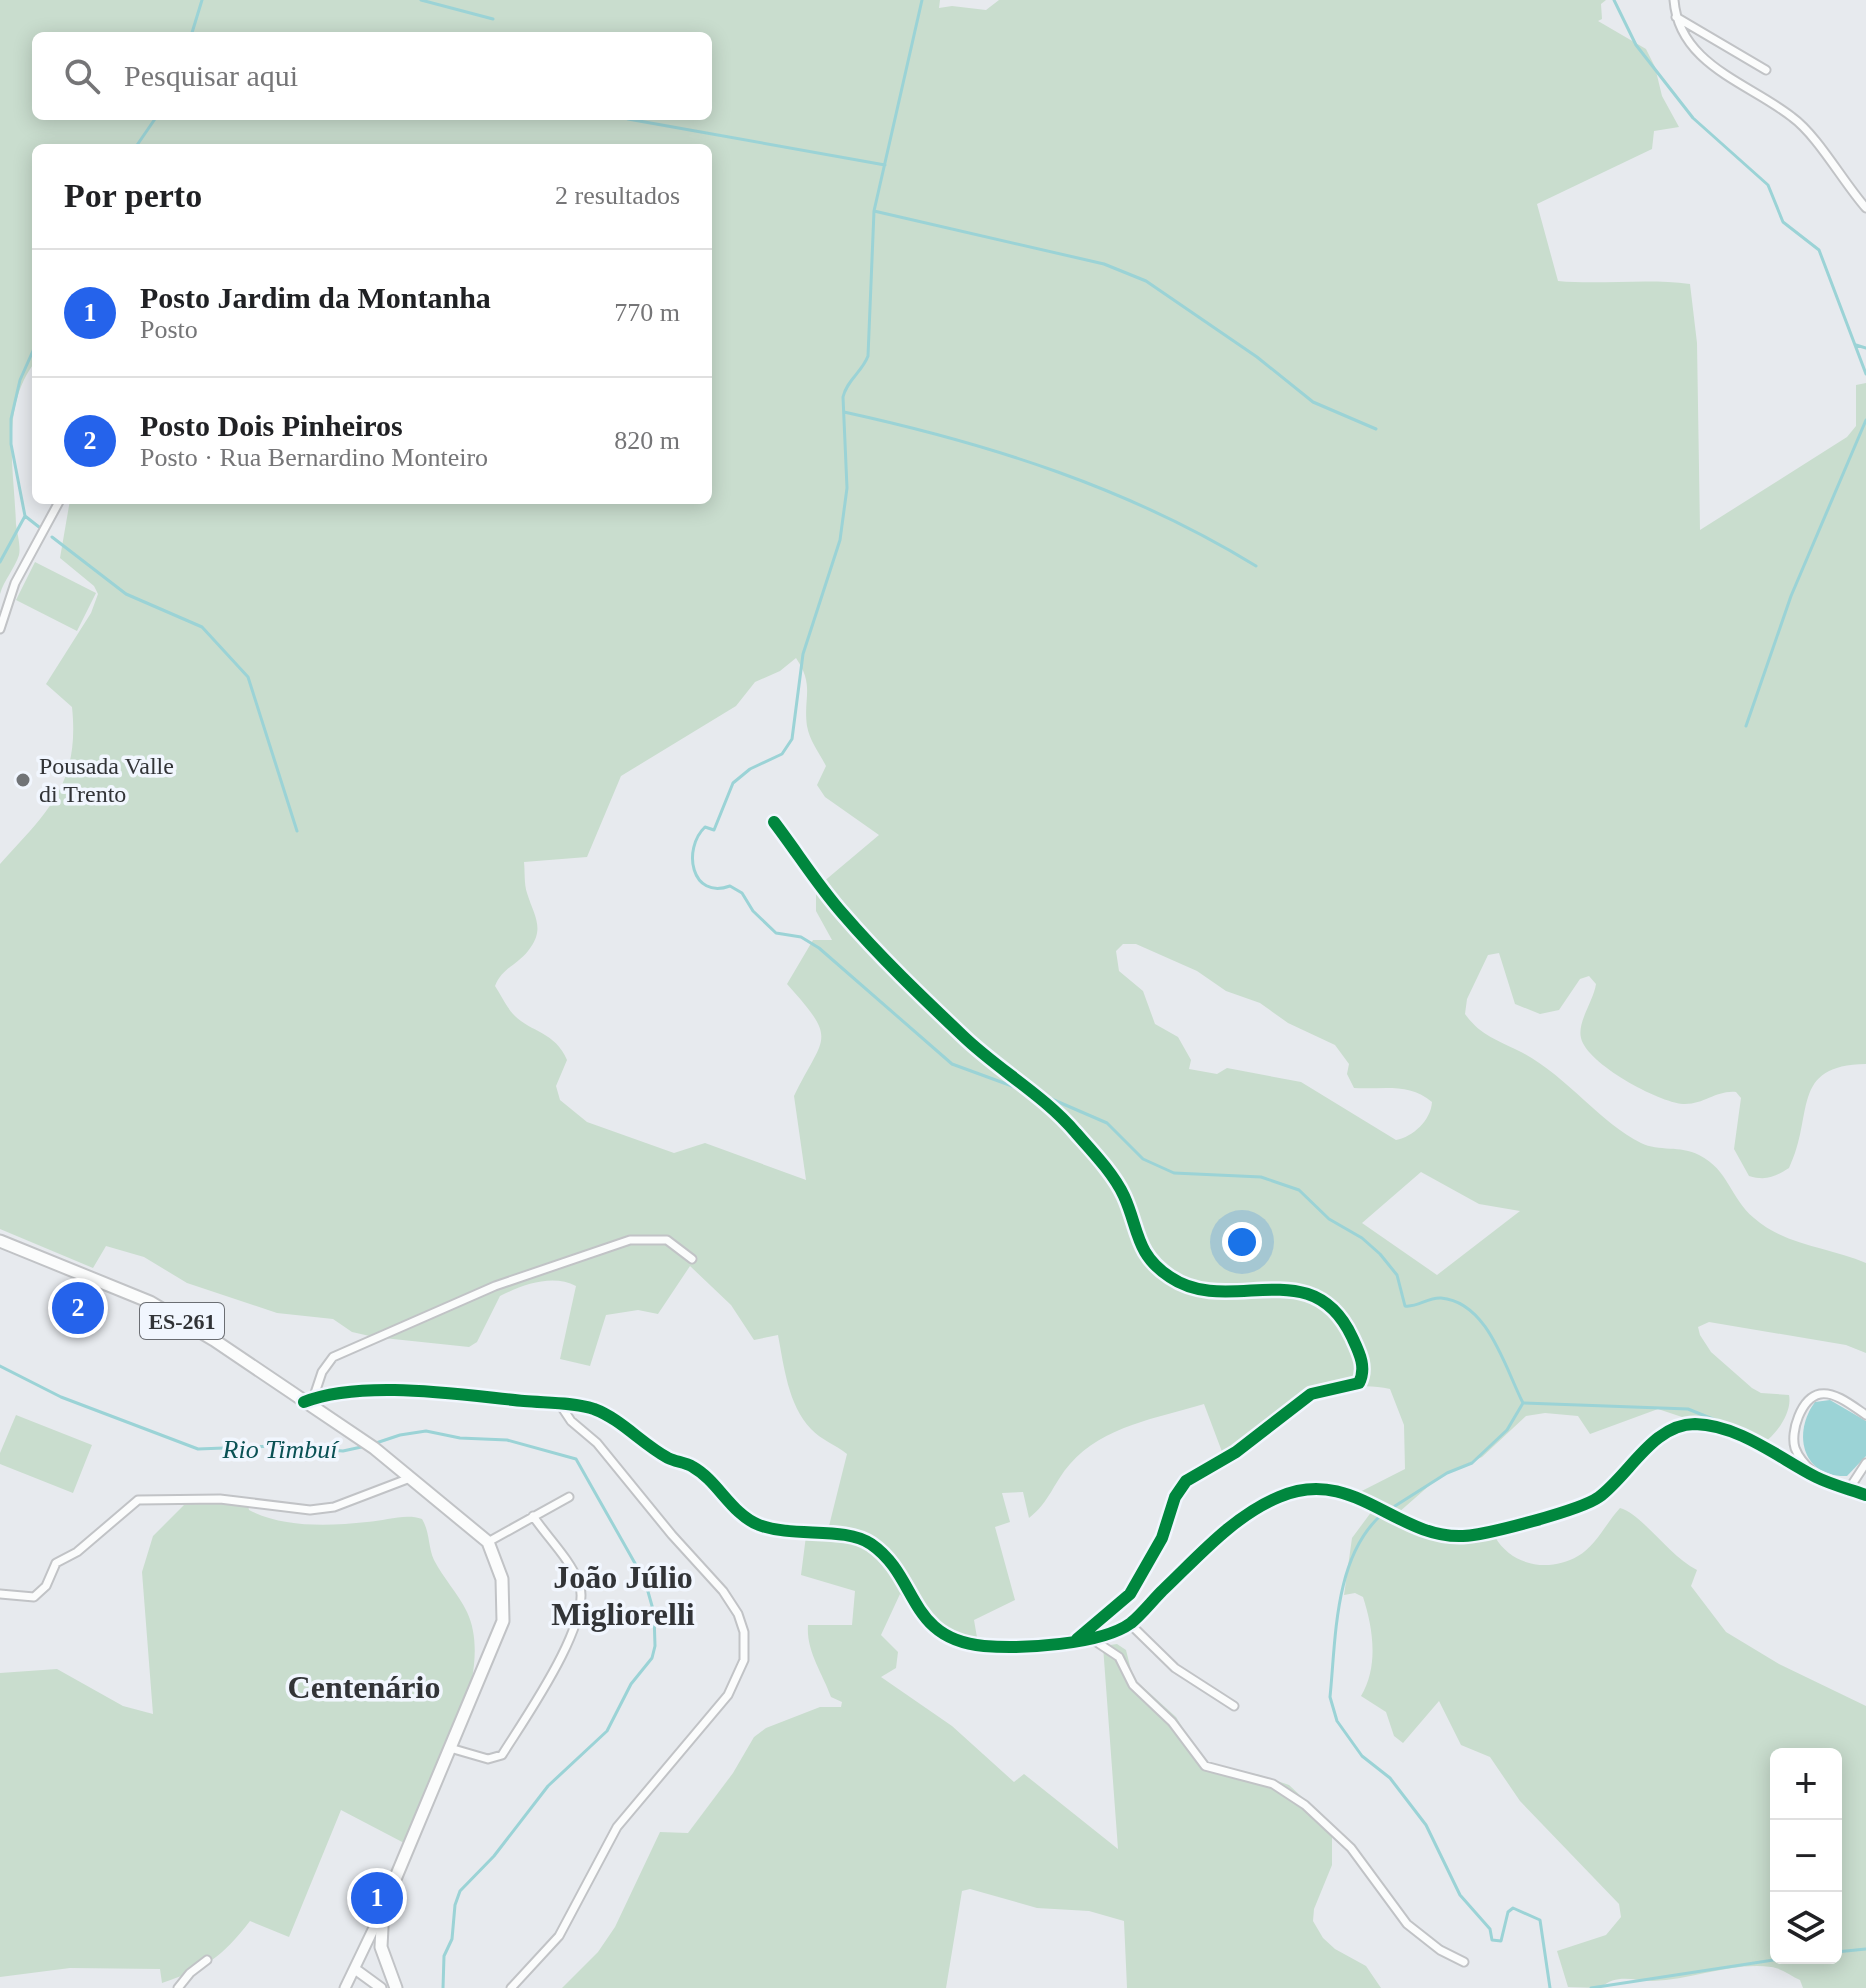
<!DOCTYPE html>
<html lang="pt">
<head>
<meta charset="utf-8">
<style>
	body { margin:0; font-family:"Times New Roman",serif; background:#f2f2f2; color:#202124 }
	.controls { position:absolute; right:24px; bottom:24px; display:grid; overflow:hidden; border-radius:12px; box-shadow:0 4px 20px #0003 }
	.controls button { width:72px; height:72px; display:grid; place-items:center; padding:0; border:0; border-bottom:2px solid #e0e0e0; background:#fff; color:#202124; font:40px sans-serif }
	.you { position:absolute; left:1242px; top:1242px; width:28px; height:28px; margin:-20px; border:6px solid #fff; border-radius:50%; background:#1a73e8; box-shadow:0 0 0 12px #1a73e833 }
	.badge { display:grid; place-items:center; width:52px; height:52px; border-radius:50%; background:#2563eb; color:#fff; font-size:26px; font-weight:700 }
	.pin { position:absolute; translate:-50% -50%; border:4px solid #fff; box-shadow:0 2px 8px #0006 }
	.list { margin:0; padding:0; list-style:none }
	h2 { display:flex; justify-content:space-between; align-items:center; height:104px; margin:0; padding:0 32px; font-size:34px }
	h2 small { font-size:26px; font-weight:400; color:#757577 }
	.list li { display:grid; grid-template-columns:52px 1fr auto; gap:24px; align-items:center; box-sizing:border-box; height:128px; padding:0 32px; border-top:2px solid #e0e0e0 }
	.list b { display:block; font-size:30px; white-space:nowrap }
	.list p { margin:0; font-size:26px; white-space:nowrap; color:#757577 }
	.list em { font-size:26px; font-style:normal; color:#757577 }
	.icon { flex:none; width:44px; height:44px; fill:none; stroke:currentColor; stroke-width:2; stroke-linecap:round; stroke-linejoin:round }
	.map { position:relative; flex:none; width:1866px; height:1988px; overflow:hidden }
	.search { position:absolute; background:#fff; box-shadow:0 4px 20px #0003; left:32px; top:32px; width:680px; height:88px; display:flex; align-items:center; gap:20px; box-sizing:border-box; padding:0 28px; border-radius:12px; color:#757577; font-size:30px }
	.panel { position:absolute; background:#fff; box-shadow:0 4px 20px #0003; left:32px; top:144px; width:680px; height:360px; border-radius:12px }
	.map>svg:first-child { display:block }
	.green { fill:#c9ddce; fill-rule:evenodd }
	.water { fill:#9bd3d6 }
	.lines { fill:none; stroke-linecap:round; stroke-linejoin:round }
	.stream { stroke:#9bd3d6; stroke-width:3 }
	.minor-casing { stroke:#c1c3c6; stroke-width:11 }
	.tertiary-casing { stroke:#c1c3c6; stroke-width:13 }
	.primary-casing { stroke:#c1c3c6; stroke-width:15 }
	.minor { stroke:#fbfcfc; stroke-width:7 }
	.tertiary { stroke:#fbfcfc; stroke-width:9 }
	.primary { stroke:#fbfcfc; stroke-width:11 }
	.cycleway-casing { stroke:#f1f6fe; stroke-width:17 }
	.cycleway { stroke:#00873e; stroke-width:12 }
	.poi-dot { fill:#717477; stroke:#f1f6fe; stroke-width:3 }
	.labels { text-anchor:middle; stroke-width:7; stroke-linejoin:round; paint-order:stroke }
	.shield { fill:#f1f6fe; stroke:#6b6e73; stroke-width:2 }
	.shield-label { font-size:22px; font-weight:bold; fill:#323437 }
	.poi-label { font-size:24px; fill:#323437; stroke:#f1f6fe; text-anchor:start }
	.water-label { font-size:26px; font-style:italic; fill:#095154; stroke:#f1f6fe }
	.district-label { font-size:32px; font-weight:bold; fill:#323437; stroke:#f1f6fe }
</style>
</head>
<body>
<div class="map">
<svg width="1866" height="1988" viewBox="0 0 1866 1988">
	<rect width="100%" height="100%" fill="#e7eaee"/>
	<path class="green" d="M0,0H940L939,8L952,6L986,10L999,0H1606L1601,4L1602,19L1598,21L1646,49L1655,67L1662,96L1679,127L1654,131L1652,149L1537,204L1558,281C1602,285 1646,278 1690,284L1697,343L1700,530L1847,437L1856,426V385L1866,383V1064C1789,1065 1815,1115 1789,1168C1775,1177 1766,1181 1749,1176L1734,1149L1741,1098L1736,1092C1716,1090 1704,1105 1683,1104C1658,1102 1587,1064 1581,1038C1577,1022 1594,1000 1596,984L1589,976L1580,979L1559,1010L1540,1014L1515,1004L1499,953L1488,955L1467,999L1465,1014C1480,1035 1497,1040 1519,1051C1565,1074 1600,1123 1641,1143C1659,1152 1680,1145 1699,1155C1729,1170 1730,1198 1754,1218C1786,1246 1829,1247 1866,1263V1353L1846,1345L1709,1322L1698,1327L1700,1335L1711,1352L1752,1388L1761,1393L1789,1395C1793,1414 1772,1442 1754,1448L1721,1430L1658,1409L1590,1434L1578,1416L1545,1413L1526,1416L1482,1457L1439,1477L1398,1513C1439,1543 1444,1551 1495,1537C1512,1566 1549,1573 1578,1556C1596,1546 1606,1523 1620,1508C1642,1514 1669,1556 1697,1570L1691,1586L1726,1632L1779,1664L1866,1706V1988H1803L1800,1980C1791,1976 1781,1968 1771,1967C1732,1962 1692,1980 1653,1981C1632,1981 1618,1973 1600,1988L1568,1987L1557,1951L1606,1935L1621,1917L1619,1904L1520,1801L1490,1757L1461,1745L1439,1701L1403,1743L1394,1736L1386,1712L1361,1696C1379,1666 1373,1628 1363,1597L1355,1593L1344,1595L1352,1538L1372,1511L1350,1497L1405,1469L1404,1425L1390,1389C1325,1374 1275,1423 1224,1457L1204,1404C1158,1418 1103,1426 1070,1464C1054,1482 1049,1503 1029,1518L1023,1492L1002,1493L1010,1522L995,1527L1015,1600L974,1620L979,1649C940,1649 922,1621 900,1594L881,1635L898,1652L896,1668L881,1677L952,1726L1014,1782L1024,1774L1118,1849L1103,1646L1117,1644L1126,1650L1133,1678L1176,1717L1199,1754L1211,1765L1260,1775L1289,1785L1332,1825V1865L1314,1909L1313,1921L1323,1938L1335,1949L1366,1966L1381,1988H1127L1124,1921L1089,1911L1037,1908L970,1889L962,1891L946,1988H562L598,1952L615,1927L660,1832L688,1833L733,1773L754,1737L766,1728L820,1707H841L842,1702L831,1697C822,1672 806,1651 808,1625H852L855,1591L801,1575L806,1536L828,1530L847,1454C836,1445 821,1440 811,1429C788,1405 784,1366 778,1335L754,1340L731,1305L690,1266L658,1314L638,1310L606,1315L590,1366L560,1359L576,1286C553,1274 524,1284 500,1296L477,1342L469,1347L374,1337L352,1332L333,1319L277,1313L187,1283L144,1257L106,1246L93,1268L0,1229V864C48,811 80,784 72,707L46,684L91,613L98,594L94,586L60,558L70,500H708V148H36V361C0,405 14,468 16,524C17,533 21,546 19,555C15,568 4,580 0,594ZM36,36H708V116H36ZM796,658C815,686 803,697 807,726C810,742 819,752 826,766L817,785L825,797L879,835L816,888V911L832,940H813L787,984C839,1042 824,1034 794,1096L806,1180L705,1143L674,1153L587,1122L560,1100L556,1086L567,1060C555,1031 529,1032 513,1014C506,1006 501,995 495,986C502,968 516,966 528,951C546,929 534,916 527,893C524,884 525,872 524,862L587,857L621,776L736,706L755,682L780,671ZM1123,944H1136L1197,971L1226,991L1260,1003L1288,1023L1335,1045L1349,1064L1347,1074L1354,1088C1382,1090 1409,1082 1432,1102C1431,1120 1413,1137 1396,1140L1301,1082L1227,1068L1217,1074L1189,1069L1191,1060L1178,1037L1155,1024L1143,991L1119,971L1116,951ZM1421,1172L1479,1204L1520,1211L1437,1275L1362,1223ZM1776,1754H1836V1958H1776Z
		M35,562L96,593L77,631L16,600Z
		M16,1415L92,1445L73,1493L0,1464V1453Z
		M214,1499L247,1501L249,1510C283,1528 329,1526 367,1522C386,1521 405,1513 422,1519C430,1532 428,1547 434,1560C443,1578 458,1593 467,1612C497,1676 432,1785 406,1844L341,1810L289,1937L250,1921C221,1958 206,1968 162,1983L160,1969L70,1968L0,1977V1673L57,1669L123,1706L153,1714L142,1572L153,1536L184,1505Z"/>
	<path class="water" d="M1830,1400L1866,1421V1456L1847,1476C1802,1478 1792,1433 1815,1402Z"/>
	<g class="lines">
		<path class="stream" d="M421,0L493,19
			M922,0L874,211L868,356C862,372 847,380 843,397L847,488L840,540L803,654L792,739L782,754L750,769L733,783L714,830L705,827C682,849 691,900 730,886L742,893L753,911L776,933L801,937L819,948L952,1064L1012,1086
			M1614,0L1636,45L1693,118L1768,185L1783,222L1819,250L1866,374
			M191,36L202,0
			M628,119L885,165
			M135,148L157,116
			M874,211L1104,264L1146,281L1257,357L1313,402L1376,429
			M1856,345L1866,348
			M844,412C990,444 1129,488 1256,566
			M25,516L39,527
			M52,537L126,594L202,627L248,677L297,831
			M0,562L25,516L11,444V419L20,380L36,344
			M1746,726L1791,596L1866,420
			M1040,1094L1107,1123L1143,1159L1174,1173L1261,1177L1299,1190L1329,1219L1362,1238L1380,1254L1397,1275L1405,1306C1417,1308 1428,1297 1441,1298C1488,1302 1505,1368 1523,1403
			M0,1366L61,1397L198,1449L277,1446L343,1451L366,1446
			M1523,1403L1688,1409L1730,1426
			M373,1444L400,1435L426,1431L460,1438L507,1440L576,1459L645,1581L654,1613L655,1646L652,1658L631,1684L607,1731L548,1786L494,1856L460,1891L455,1905L452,1939L444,1956L443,1988
			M1395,1506L1447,1473L1472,1463L1507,1430L1523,1403
			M1380,1516C1334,1559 1336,1638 1330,1697L1337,1721L1362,1756L1390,1778L1426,1825L1460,1895L1490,1929L1492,1940L1501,1941L1508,1912L1513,1908L1540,1920L1550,1988
			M1836,1952L1866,1949
			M1591,1988L1787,1958"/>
		<g class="minor-casing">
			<path id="minor" d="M1674,0C1679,65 1749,83 1792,117C1818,136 1843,182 1866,208
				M1676,17L1766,70
				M0,629L15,583L60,500
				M774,822C797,852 818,886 843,914C880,957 921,996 962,1035C998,1070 1044,1095 1076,1133C1092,1151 1114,1174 1124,1196C1139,1229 1135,1254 1170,1277C1230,1318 1311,1250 1352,1337C1359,1352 1367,1367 1359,1383L1311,1394L1236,1452L1186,1481L1175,1497L1162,1538L1130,1594L1076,1640
				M313,1399L322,1372L333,1357L495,1286L630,1240H667L692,1259
				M1814,1473C1806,1466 1799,1459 1795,1448C1790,1432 1801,1398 1820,1394C1835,1391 1854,1407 1866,1415
				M1849,1489L1866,1463
				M488,1542L569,1497
				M0,1594L34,1597L46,1586L56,1563L77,1552L138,1500L220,1499L310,1510L334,1507L410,1478
				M1130,1624L1175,1668L1234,1706
				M1092,1639L1119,1657L1133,1685L1172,1722L1205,1766L1273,1784L1305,1805L1351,1848L1407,1924L1440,1950L1464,1962
				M450,1748L488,1759L502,1755C523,1721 594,1621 579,1583C570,1559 547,1537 533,1516
				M178,1988L190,1973L207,1960
				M511,1988L559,1936L617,1827L728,1695L744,1660V1632L738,1614L723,1591L672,1535L597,1443L571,1421L559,1403"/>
		</g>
		<g class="tertiary-casing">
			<path id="tertiary" d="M304,1402C363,1379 461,1395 524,1401C547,1403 572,1402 594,1409C621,1419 642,1444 668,1458C676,1462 685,1462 693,1467C718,1481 731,1514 759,1525C794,1538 845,1526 871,1544C919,1577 907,1639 984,1646C1021,1649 1101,1645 1131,1623C1142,1614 1152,1601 1162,1591C1197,1558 1233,1516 1279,1497C1353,1465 1396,1539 1463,1536C1487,1535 1581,1510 1599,1497C1630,1474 1653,1424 1695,1424C1739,1425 1779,1458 1816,1477C1832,1485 1849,1489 1866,1495
				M355,1969L381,1988
				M345,1988L382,1911"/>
		</g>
		<g class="primary-casing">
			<path id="primary" d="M0,1241L150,1302L214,1340L374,1448L488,1542L502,1579L503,1621L383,1908L381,1947L396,1988"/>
		</g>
		<use href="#minor" class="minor"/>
		<use href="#tertiary" class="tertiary"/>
		<use href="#primary" class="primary"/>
		<g class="cycleway-casing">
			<path id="cycleway" d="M774,822C797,852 818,886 843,914C880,957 921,996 962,1035C998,1070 1044,1095 1076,1133C1092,1151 1114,1174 1124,1196C1139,1229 1135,1254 1170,1277C1230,1318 1311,1250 1352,1337C1359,1352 1367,1367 1359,1383L1311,1394L1236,1452L1186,1481L1175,1497L1162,1538L1130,1594L1077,1639
				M304,1402C363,1379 461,1395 524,1401C547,1403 572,1402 594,1409C621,1419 642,1444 668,1458C676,1462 685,1462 693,1467C718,1481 731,1514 759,1525C794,1538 845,1526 871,1544C919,1577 907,1639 984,1646C1021,1649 1101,1645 1131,1623C1142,1614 1152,1601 1162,1591C1197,1558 1233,1516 1279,1497C1353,1465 1396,1539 1463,1536C1487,1535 1581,1510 1599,1497C1630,1474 1653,1424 1695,1424C1739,1425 1779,1458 1816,1477C1832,1485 1849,1489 1866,1495"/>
		</g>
		<use href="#cycleway" class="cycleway"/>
	</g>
	<circle class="poi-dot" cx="23" cy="780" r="8"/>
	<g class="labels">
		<rect class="shield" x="140" y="1303" width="84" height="36" rx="6"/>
		<g class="shield-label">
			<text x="182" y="1329">ES-261</text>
		</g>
		<g class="poi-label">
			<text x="39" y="774">Pousada Valle<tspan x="39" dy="28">di Trento</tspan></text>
		</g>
		<g class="water-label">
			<text x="280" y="1458">Rio Timbuí</text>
		</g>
		<g class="district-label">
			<text x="623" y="1588">João Júlio<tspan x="623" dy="37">Migliorelli</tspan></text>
			<text x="364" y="1698">Centenário</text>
		</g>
	</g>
</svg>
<div class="controls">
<button>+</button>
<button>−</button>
<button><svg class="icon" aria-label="layers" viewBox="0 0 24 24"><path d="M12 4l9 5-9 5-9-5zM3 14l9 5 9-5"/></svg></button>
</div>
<div class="you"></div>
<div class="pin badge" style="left:377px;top:1898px">1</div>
<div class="pin badge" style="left:78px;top:1308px">2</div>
<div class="search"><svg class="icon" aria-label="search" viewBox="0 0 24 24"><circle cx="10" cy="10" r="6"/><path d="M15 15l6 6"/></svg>Pesquisar aqui</div>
<section class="panel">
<h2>Por perto<small>2 resultados</small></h2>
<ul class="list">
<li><span class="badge">1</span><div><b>Posto Jardim da Montanha</b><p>Posto</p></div><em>770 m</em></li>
<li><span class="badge">2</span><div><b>Posto Dois Pinheiros</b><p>Posto · Rua Bernardino Monteiro</p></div><em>820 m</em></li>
</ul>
</section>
</div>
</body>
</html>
